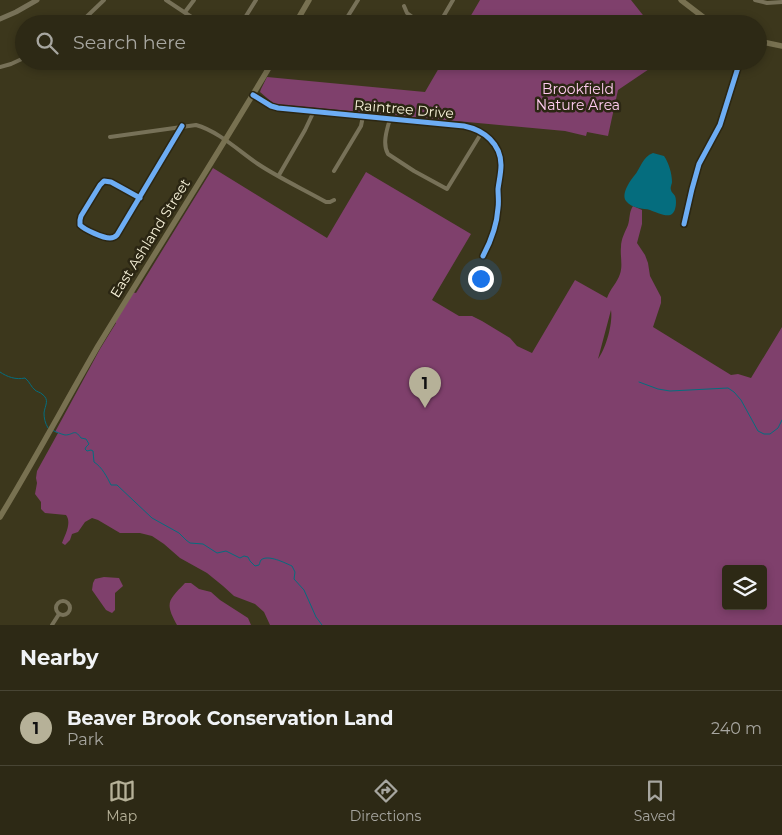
<!DOCTYPE html>
<html lang="en">
<head>
<meta charset="utf-8">
<style>
	body { margin:0; font-family:Montserrat,sans-serif; background:#35311e; color:#f1f3f6 }
	.controls { position:absolute; right:15px; bottom:15px; display:grid; overflow:hidden; border-radius:5px; box-shadow:0 2px 8px #0003 }
	.controls button { width:45px; height:45px; display:grid; place-items:center; padding:0; border:0; border-bottom:1px solid #484534; background:#2d2915; color:#f1f3f6; font:25px sans-serif }
	.you { position:absolute; left:480px; top:278px; width:18px; height:18px; margin:-12px; border:4px solid #fff; border-radius:50%; background:#1a73e8; box-shadow:0 0 0 8px #1a73e833 }
	.badge { display:grid; place-items:center; width:32px; height:32px; border-radius:50%; background:#b6b198; color:#111; font-size:16px; font-weight:700 }
	.pin { position:absolute; translate:-50% -41px; filter:drop-shadow(0 1px 2px #0008) }
	.pin::after { content:''; position:absolute; top:26px; width:18px; height:15px; background:inherit; clip-path:polygon(0 0,100% 0,50% 100%) }
	.list { margin:0; padding:0; list-style:none }
	h2 { display:flex; justify-content:space-between; align-items:center; height:65px; margin:0; padding:0 20px; font-size:21px }
	h2 small { font-size:16px; font-weight:400; color:#a7a6a0 }
	.list li { display:grid; grid-template-columns:32px 1fr auto; gap:15px; align-items:center; box-sizing:border-box; height:75px; padding:0 20px; border-top:1px solid #484534 }
	.list b { display:block; font-size:19px; white-space:nowrap }
	.list p { margin:0; font-size:16px; white-space:nowrap; color:#a7a6a0 }
	.list em { font-size:16px; font-style:normal; color:#a7a6a0 }
	.icon { flex:none; width:28px; height:28px; fill:none; stroke:currentColor; stroke-width:2; stroke-linecap:round; stroke-linejoin:round }
	.map { position:relative; flex:none; width:782px; height:625px; overflow:hidden }
	.search { position:absolute; background:#2d2915; box-shadow:0 2px 8px #0003; left:15px; right:15px; top:15px; height:55px; display:flex; align-items:center; gap:12px; box-sizing:border-box; padding:0 18px; border-radius:28px; color:#a7a6a0; font-size:19px }
	.sheet { height:140px; background:#2d2915 }
	nav { display:flex; justify-content:space-around; align-items:center; box-sizing:border-box; height:70px; border-top:1px solid #484534; background:#2d2915; font-size:14px; color:#a7a6a0 }
	nav a { display:grid; justify-items:center; gap:2px }
	nav .on { color:#b6b198 }
	.map>svg:first-child { display:block }
	.green { fill:#7f406c; fill-rule:evenodd }
	.water { fill:#056d7e }
	.lines { fill:none; stroke-linecap:round; stroke-linejoin:round }
	.stream { stroke:#056d7e; stroke-width:1 }
	.minor { stroke:#777158; stroke-width:4 }
	.tertiary { stroke:#777158; stroke-width:5 }
	.secondary { stroke:#787151; stroke-width:5.5 }
	.cycleway-casing { stroke:#2b2613; stroke-width:8 }
	.cycleway { stroke:#6dadf4; stroke-width:5 }
	.labels { text-anchor:middle; stroke-width:5; stroke-linejoin:round; paint-order:stroke }
	.park-label { font-size:14px; fill:#ffccf0; stroke:#2b2613 }
	.street-label { font-size:14px; fill:#f8f3da; stroke:#2b2613 }
</style>
</head>
<body>
<div class="map">
<svg width="782" height="625" viewBox="0 0 782 625">
	<rect width="100%" height="100%" fill="#3c371c"/>
	<path class="green" d="M480,0H631L650,24H466Z
		M443,61H661L618,90L608,136L587,132L586,136L565,131L274,104L260,92L261,89L267,77L425,92Z
		M213,168L327,238L366,172L471,234L432,300L459,316H472L482,321L510,338L517,346L532,353L575,280L607,298C610,289 617,283 620,274C623,265 620,256 621,247C621,239 625,232 628,225C630,218 629,212 633,206L642,210V224L637,243L645,255L648,263L650,276L661,297V303L653,327L731,375L738,374L751,378L782,327V625H270L264,612L255,604L234,596L223,586L207,573L180,558L164,544L152,536L140,533H120L98,520L92,518L85,522L78,532L72,534L70,540L65,545L62,543C65,535 72,523 66,515L45,513L41,509V502L35,494L37,483L36,478L37,471L58,433L55,432L100,349L116,323L114,321L132,292L136,293ZM611,310C613,323 606,349 598,359ZM726,569H763V606H726Z
		M104,577L119,578L123,586L115,593V610L112,613L106,610L92,590L93,583L95,579Z
		M185,583H191L199,589L211,592L220,600L248,618L251,625H177C164,602 169,600 185,583Z"/>
	<path class="water" d="M653,153L664,156C669,163 672,174 672,182C672,184 670,187 671,190C671,192 674,194 675,196C677,201 676,211 672,214C668,218 655,212 650,210C643,208 632,209 626,201C621,194 630,181 634,176C641,168 642,157 653,153Z"/>
	<g class="lines">
		<path class="stream" d="M0,372C7,377 16,380 25,378C30,382 31,387 35,390C37,392 40,392 42,394C50,400 45,405 44,413C44,418 45,423 48,428
			M639,382L658,389L670,391L728,388L734,392L741,400L758,431L764,434H770L778,428L782,420
			M52,430C56,432 61,434 65,435C74,435 74,428 81,438L86,439L89,444L86,447L85,449L87,451L91,450L93,451L94,462C102,467 107,477 111,485H117L152,518L179,533L186,540L190,543L203,544L217,553L226,551L240,558L244,556L248,557L250,561L255,566L259,565C260,563 260,561 261,560C268,554 285,563 292,566L295,572L294,579L304,590L316,617L322,625"/>
		<path class="minor" d="M166,0L202,24
			M755,0L767,3L782,2
			M404,6L407,13L422,24
			M185,12L194,0
			M79,24L104,0
			M241,24L256,0
			M343,24L358,0
			M439,24L453,0
			M105,61L115,68
			M259,61L269,68
			M348,61C364,63 398,71 412,61
			M0,67L11,64L24,58
			M253,95L271,106L278,108L464,126C484,130 501,144 501,165C501,173 499,181 498,189C498,195 499,202 498,208C497,225 491,241 483,256
			M390,119C387,129 382,144 388,154L414,171L447,189L482,132
			M110,137L196,125C218,131 239,151 258,164C279,178 303,189 326,202H330L334,200
			M334,171L361,126L363,116
			M279,175L305,130L314,111
			M140,198L111,182L104,181L100,185L81,216L80,220V225C85,230 103,238 110,238C114,238 115,237 117,235L182,126
			M684,224L692,189L699,164L720,125L740,61
			M56 608a7 7 0 1 1 14 0a7 7 0 1 1-14 0Z
			M52,625L59,614"/>
		<path class="tertiary" d="M0,19L16,12L37,0"/>
		<path class="secondary" d="M681,0L707,20L715,24
			M295,24L309,0
			M758,41L782,46
			M0,517C34,461 65,403 98,346C156,251 216,157 273,61"/>
		<g class="cycleway-casing">
			<path id="cycleway" d="M253,95L271,106L278,108L464,126C484,130 501,144 501,165C501,173 499,181 498,189C498,195 499,202 498,208C497,225 491,241 483,256
				M140,198L111,182L104,181L100,185L81,216L80,220V225C85,230 103,238 110,238C114,238 115,237 117,235L182,126
				M684,224L692,189L699,164L720,125L740,61"/>
		</g>
		<use href="#cycleway" class="cycleway"/>
	</g>
	<g class="labels">
		<g class="park-label">
			<text x="578" y="94">Brookfield<tspan x="578" dy="16">Nature Area</tspan></text>
		</g>
		<g class="street-label">
			<text transform="translate(404 109) rotate(5)" y="5">Raintree Drive</text>
			<text transform="translate(150 238) rotate(-58)" y="5">East Ashland Street</text>
		</g>
	</g>
</svg>
<div class="controls">
<button><svg class="icon" aria-label="layers" viewBox="0 0 24 24"><path d="M12 4l9 5-9 5-9-5zM3 14l9 5 9-5"/></svg></button>
</div>
<div class="you"></div>
<div class="pin badge" style="left:425px;top:408px">1</div>
<div class="search"><svg class="icon" aria-label="search" viewBox="0 0 24 24"><circle cx="10" cy="10" r="6"/><path d="M15 15l6 6"/></svg>Search here</div>
</div>
<section class="sheet">
<h2>Nearby<small></small></h2>
<ul class="list">
<li><span class="badge">1</span><div><b>Beaver Brook Conservation Land</b><p>Park</p></div><em>240 m</em></li>
</ul>
</section>
<nav>
<a class="on"><svg class="icon" aria-label="map" viewBox="0 0 24 24"><path d="M3 6l6-2 6 2 6-2v14l-6 2-6-2-6 2zM9 4v14M15 6v14"/></svg>Map</a>
<a><svg class="icon" aria-label="directions" viewBox="0 0 24 24"><path d="M12 3l9 9-9 9-9-9zM9 14v-3h6M13 9l2 2-2 2"/></svg>Directions</a>
<a><svg class="icon" aria-label="saved" viewBox="0 0 24 24"><path d="M7 4h10v16l-5-4-5 4z"/></svg>Saved</a>
</nav>
</body>
</html>
